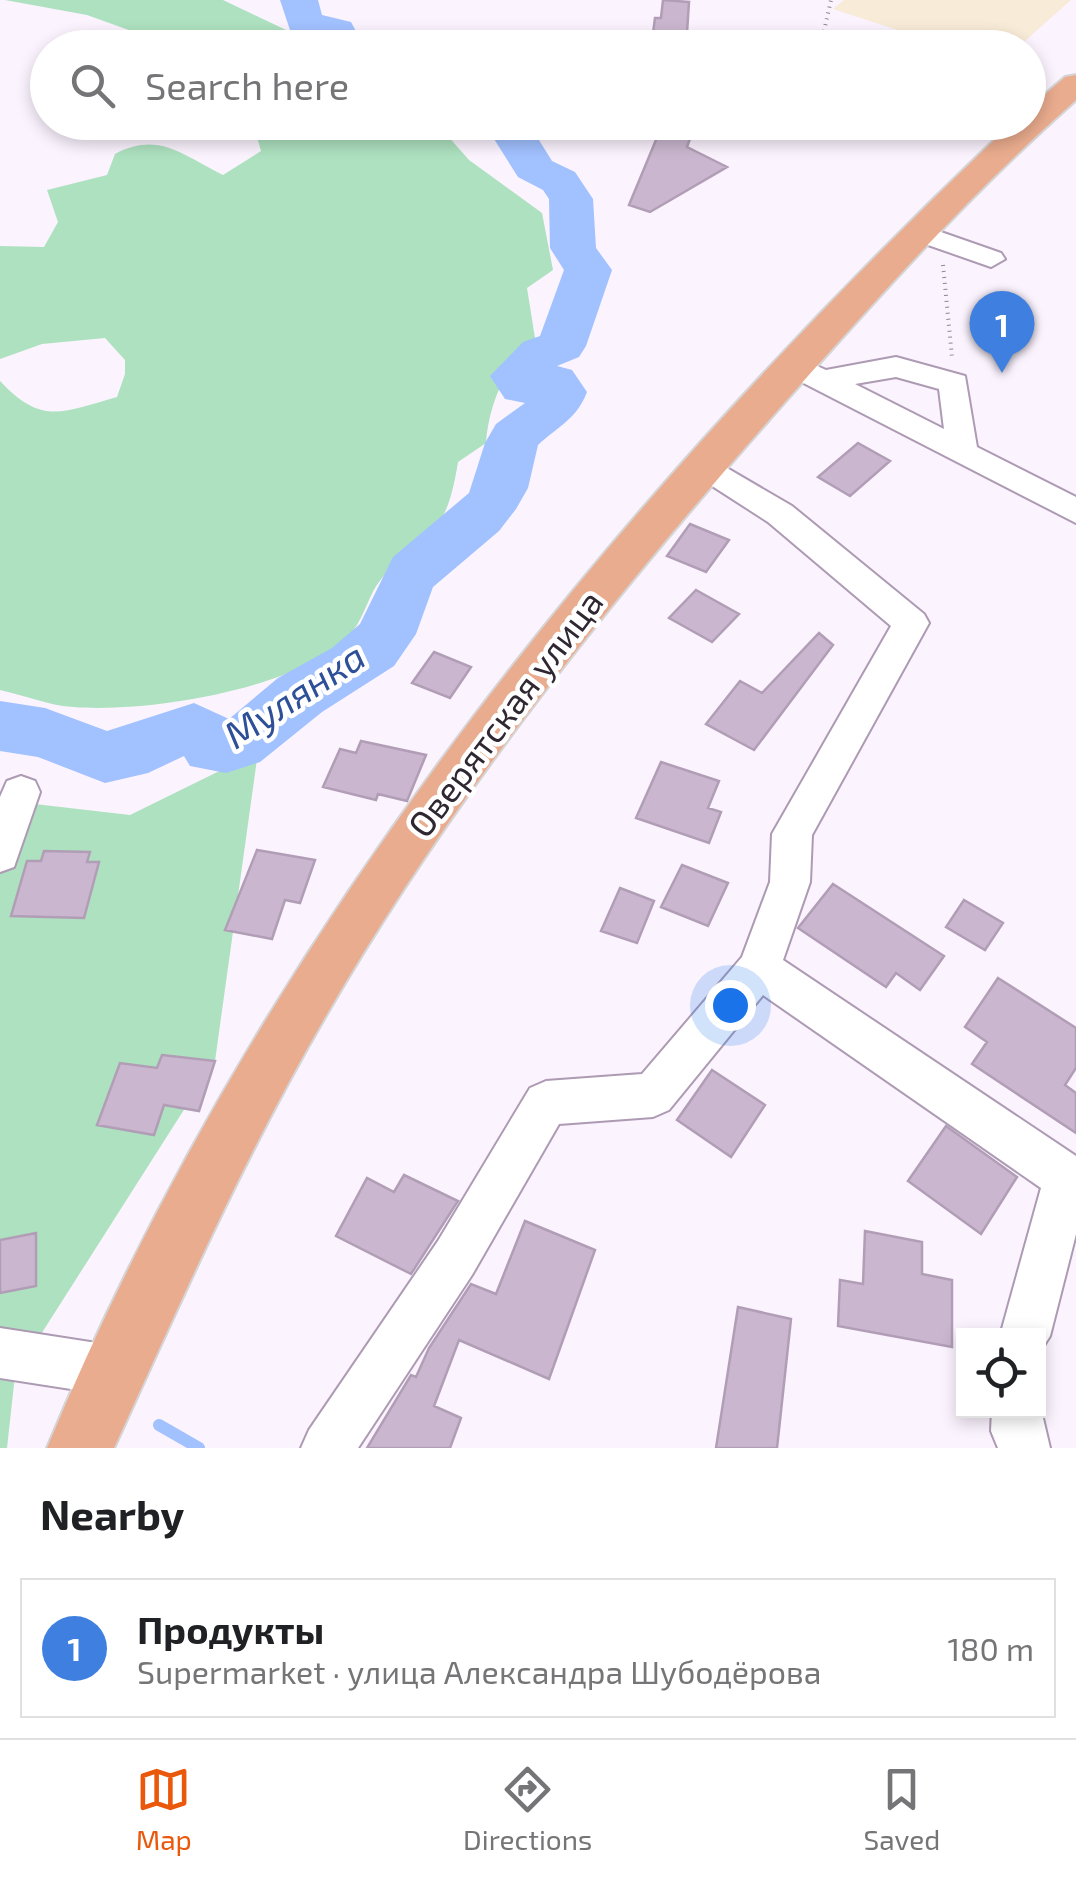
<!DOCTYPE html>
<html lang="en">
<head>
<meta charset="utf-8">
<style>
	body { margin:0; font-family:"Exo 2",sans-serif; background:#f2f2f2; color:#202124 }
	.controls { position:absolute; right:30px; bottom:30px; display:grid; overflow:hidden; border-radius:0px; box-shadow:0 5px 15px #0003 }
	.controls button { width:90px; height:90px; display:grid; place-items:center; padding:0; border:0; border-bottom:2px solid #e0e0e0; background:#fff; color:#202124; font:50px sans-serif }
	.you { position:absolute; left:730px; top:1005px; width:35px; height:35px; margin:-25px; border:8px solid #fff; border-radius:50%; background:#1a73e8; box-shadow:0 0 0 15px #1a73e833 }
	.badge { display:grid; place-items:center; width:65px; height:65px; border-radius:50%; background:#ea580c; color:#fff; font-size:32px; font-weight:700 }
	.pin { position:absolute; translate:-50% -82px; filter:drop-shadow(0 2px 5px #0008) }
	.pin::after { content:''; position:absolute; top:52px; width:35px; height:30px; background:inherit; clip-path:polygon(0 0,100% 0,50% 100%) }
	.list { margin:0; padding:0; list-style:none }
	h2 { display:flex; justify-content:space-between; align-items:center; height:130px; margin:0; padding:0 40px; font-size:42px }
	h2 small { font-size:32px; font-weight:400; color:#757577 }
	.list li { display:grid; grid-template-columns:65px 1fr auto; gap:30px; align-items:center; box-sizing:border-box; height:140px; margin:0 20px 20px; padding:0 20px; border:2px solid #e0e0e0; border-radius:0px }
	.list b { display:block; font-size:38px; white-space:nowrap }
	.list p { margin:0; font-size:32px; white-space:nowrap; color:#757577 }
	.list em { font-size:32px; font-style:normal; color:#757577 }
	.icon { flex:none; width:55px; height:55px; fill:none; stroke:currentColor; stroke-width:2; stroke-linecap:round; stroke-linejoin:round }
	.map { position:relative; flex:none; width:1076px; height:1448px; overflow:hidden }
	.search { position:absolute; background:#fff; box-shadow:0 5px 15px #0003; left:30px; right:30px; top:30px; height:110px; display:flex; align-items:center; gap:25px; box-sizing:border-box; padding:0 35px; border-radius:55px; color:#757577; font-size:38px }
	.sheet { height:290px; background:#fff }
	nav { display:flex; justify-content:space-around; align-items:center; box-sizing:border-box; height:140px; border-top:2px solid #e0e0e0; background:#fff; font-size:28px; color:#757577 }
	nav a { display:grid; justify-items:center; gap:5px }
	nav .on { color:#ea580c }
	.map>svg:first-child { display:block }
	.industrial { fill:#f8ebd7 }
	.green { fill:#ade1bf }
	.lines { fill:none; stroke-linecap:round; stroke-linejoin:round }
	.stream { stroke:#a1c1ff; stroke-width:12 }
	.river { fill:#a1c1ff; fill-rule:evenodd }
	.building { fill:#cab7cf; stroke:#b19eb6; stroke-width:2.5 }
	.minor-casing { stroke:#ad9ab3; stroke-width:4 }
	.major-casing { stroke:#d5d4d6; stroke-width:4 }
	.path { stroke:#8f8792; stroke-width:4; stroke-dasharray:1 5; stroke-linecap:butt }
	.minor { fill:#fff; fill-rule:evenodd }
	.major { fill:#eaac8e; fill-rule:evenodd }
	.labels { text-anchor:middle; stroke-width:9; stroke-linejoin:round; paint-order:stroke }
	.street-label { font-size:35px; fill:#2f2731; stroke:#fff }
	.water-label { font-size:38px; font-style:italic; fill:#2e5098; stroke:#fff }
</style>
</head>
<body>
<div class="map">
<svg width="1076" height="1448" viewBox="0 0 1076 1448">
	<rect width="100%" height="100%" fill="#fbf3fe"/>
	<path class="industrial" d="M844,0H1071L1017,48L950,47L833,9Z"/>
	<path class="green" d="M5,0H223L322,47H176L87,15Z
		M424,123L446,134L469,160L542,213L553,270L527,288L535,338C507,361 488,406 486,443L458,462C445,542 429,526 382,578C369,593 365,615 353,631C306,689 145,713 74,707C50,706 24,695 0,690V381C42,426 63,412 117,397L125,374V360L105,338L42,344L0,359V246L44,247L58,222L47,190L107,175L115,154C159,131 182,155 223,175L261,151L253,123Z
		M258,752L215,1061L15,1375L7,1448H0V800L130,815Z"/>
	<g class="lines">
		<path class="stream" d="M159,1425L199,1448"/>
		<path class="river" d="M280,0H318L322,15L351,22L365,48H325L321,38L290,30Z
			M461,122L529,124L552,161L575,172L593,199L596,248L612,270L586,346L579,357L557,366L572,370L587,392C577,419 557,427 538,445L528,488L516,509L499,531L433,587L416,634L394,666L322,712L260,762L226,773L190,766L184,756L148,773L105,783L38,757L0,751V701L45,708L107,731L194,703L229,719L278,678L332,648L360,624L393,557L469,493L485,443L496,424L525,403L505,399L490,376L523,342L540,336L564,270L550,248L549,199L543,190L518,177L494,139L473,135Z"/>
	</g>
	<path class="building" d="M663,0L689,2L686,48H651L655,18H661Z
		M661,128L692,133L687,147L727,167L650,212L629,205Z
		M858,443L890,461L850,496L818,477Z
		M690,524L729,540L706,572L667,556Z
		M696,590L739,614L712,642L669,618Z
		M819,633L833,645L754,750L706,724L740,681L762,693Z
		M434,652L471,667L450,698L412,683Z
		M361,741L426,755L407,801L378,794L376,800L323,787L340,749L356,753Z
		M661,762L719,781L708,808L721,812L709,843L636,818Z
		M257,850L315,860L300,903L285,900L272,939L225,930Z
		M44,851L90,852L87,862H99L84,918L11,916L27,861H41Z
		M682,865L728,883L708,926L661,907Z
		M833,884L944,956L920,990L896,973L886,987L798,928Z
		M620,888L654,901L637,943L601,931Z
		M964,900L1003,923L985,950L946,927Z
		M998,978L1076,1028V1068L1065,1085L1076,1093V1133L972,1064L987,1042L965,1027Z
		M162,1055L215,1061L199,1111L164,1105L154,1135L97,1125L120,1063L157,1068Z
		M712,1070L765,1105L731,1157L677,1120Z
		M946,1126L1017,1177L981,1234L908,1181Z
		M404,1175L458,1201L411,1274L336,1236L367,1178L394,1192Z
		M525,1221L595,1250L549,1379L459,1340L434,1406L461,1418L450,1448H367L411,1375L416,1377L429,1348L471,1284L496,1294Z
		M865,1231L922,1242V1274L952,1280V1347L838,1326L840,1280L863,1284Z
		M36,1233V1286L0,1293V1240Z
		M738,1307L791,1319L777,1448H716Z"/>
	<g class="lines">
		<g class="minor-casing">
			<path id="minor" d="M918,224L1001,253L1005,259L991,267L908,238L904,232Z
				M795,356L826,370L896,357L965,376L977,447L1076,497V523L784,373L780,366ZM896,377L939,389L944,429L855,384Z
				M703,454L792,506L924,614L929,623L812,835L810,882L783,960L1076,1156V1234L1050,1336L1038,1355V1336H1000L1041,1188L763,995L669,1110L653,1117L559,1124L472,1275L358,1448H301L309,1430L438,1241L530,1088L546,1081L642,1074L742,957L770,882L772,834L891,626L768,522L692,473L687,465L692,457Z
				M21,776L35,781L40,792L14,867L0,872V797L7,781Z
				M0,1328L116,1346L134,1353L141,1371L134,1389L116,1396L0,1378Z
				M1038,1397L1050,1448H998L991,1431L992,1410H1038Z"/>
		</g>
		<g class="major-casing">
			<path id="major" d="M1076,75V100C971,193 878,297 785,402C615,594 452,796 324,1019C244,1157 180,1303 114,1448H47C255,946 600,517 990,144L1013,122H1028V109L1065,77Z"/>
		</g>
		<path class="path" d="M824,31L831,0
			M943,265L952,357"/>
		<use href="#minor" class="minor"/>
		<use href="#major" class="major"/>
	</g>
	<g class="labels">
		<g class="street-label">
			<text transform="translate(506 714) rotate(-53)" y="12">Оверятская улица</text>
		</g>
		<g class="water-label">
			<text transform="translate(295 696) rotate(-33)" y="13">Мулянка</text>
		</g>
	</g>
</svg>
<div class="controls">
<button><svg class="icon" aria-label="locate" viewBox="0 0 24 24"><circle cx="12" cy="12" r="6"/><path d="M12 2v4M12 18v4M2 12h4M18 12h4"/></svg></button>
</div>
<div class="you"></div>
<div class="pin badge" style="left:1002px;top:373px;background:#3f7fe0">1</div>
<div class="search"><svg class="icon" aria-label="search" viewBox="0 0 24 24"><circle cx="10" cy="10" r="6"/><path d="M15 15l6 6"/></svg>Search here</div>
</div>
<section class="sheet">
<h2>Nearby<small></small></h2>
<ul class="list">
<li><span class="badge" style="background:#3f7fe0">1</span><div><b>Пpoдукты</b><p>Supermarket · улица Александра Шубодёрова</p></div><em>180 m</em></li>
</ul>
</section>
<nav>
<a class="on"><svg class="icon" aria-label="map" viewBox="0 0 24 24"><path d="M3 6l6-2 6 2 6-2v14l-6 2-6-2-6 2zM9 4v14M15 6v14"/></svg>Map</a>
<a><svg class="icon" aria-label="directions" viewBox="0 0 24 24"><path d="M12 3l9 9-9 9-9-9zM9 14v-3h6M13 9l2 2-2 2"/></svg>Directions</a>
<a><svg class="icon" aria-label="saved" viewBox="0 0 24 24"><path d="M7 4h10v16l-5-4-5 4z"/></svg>Saved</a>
</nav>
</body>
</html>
